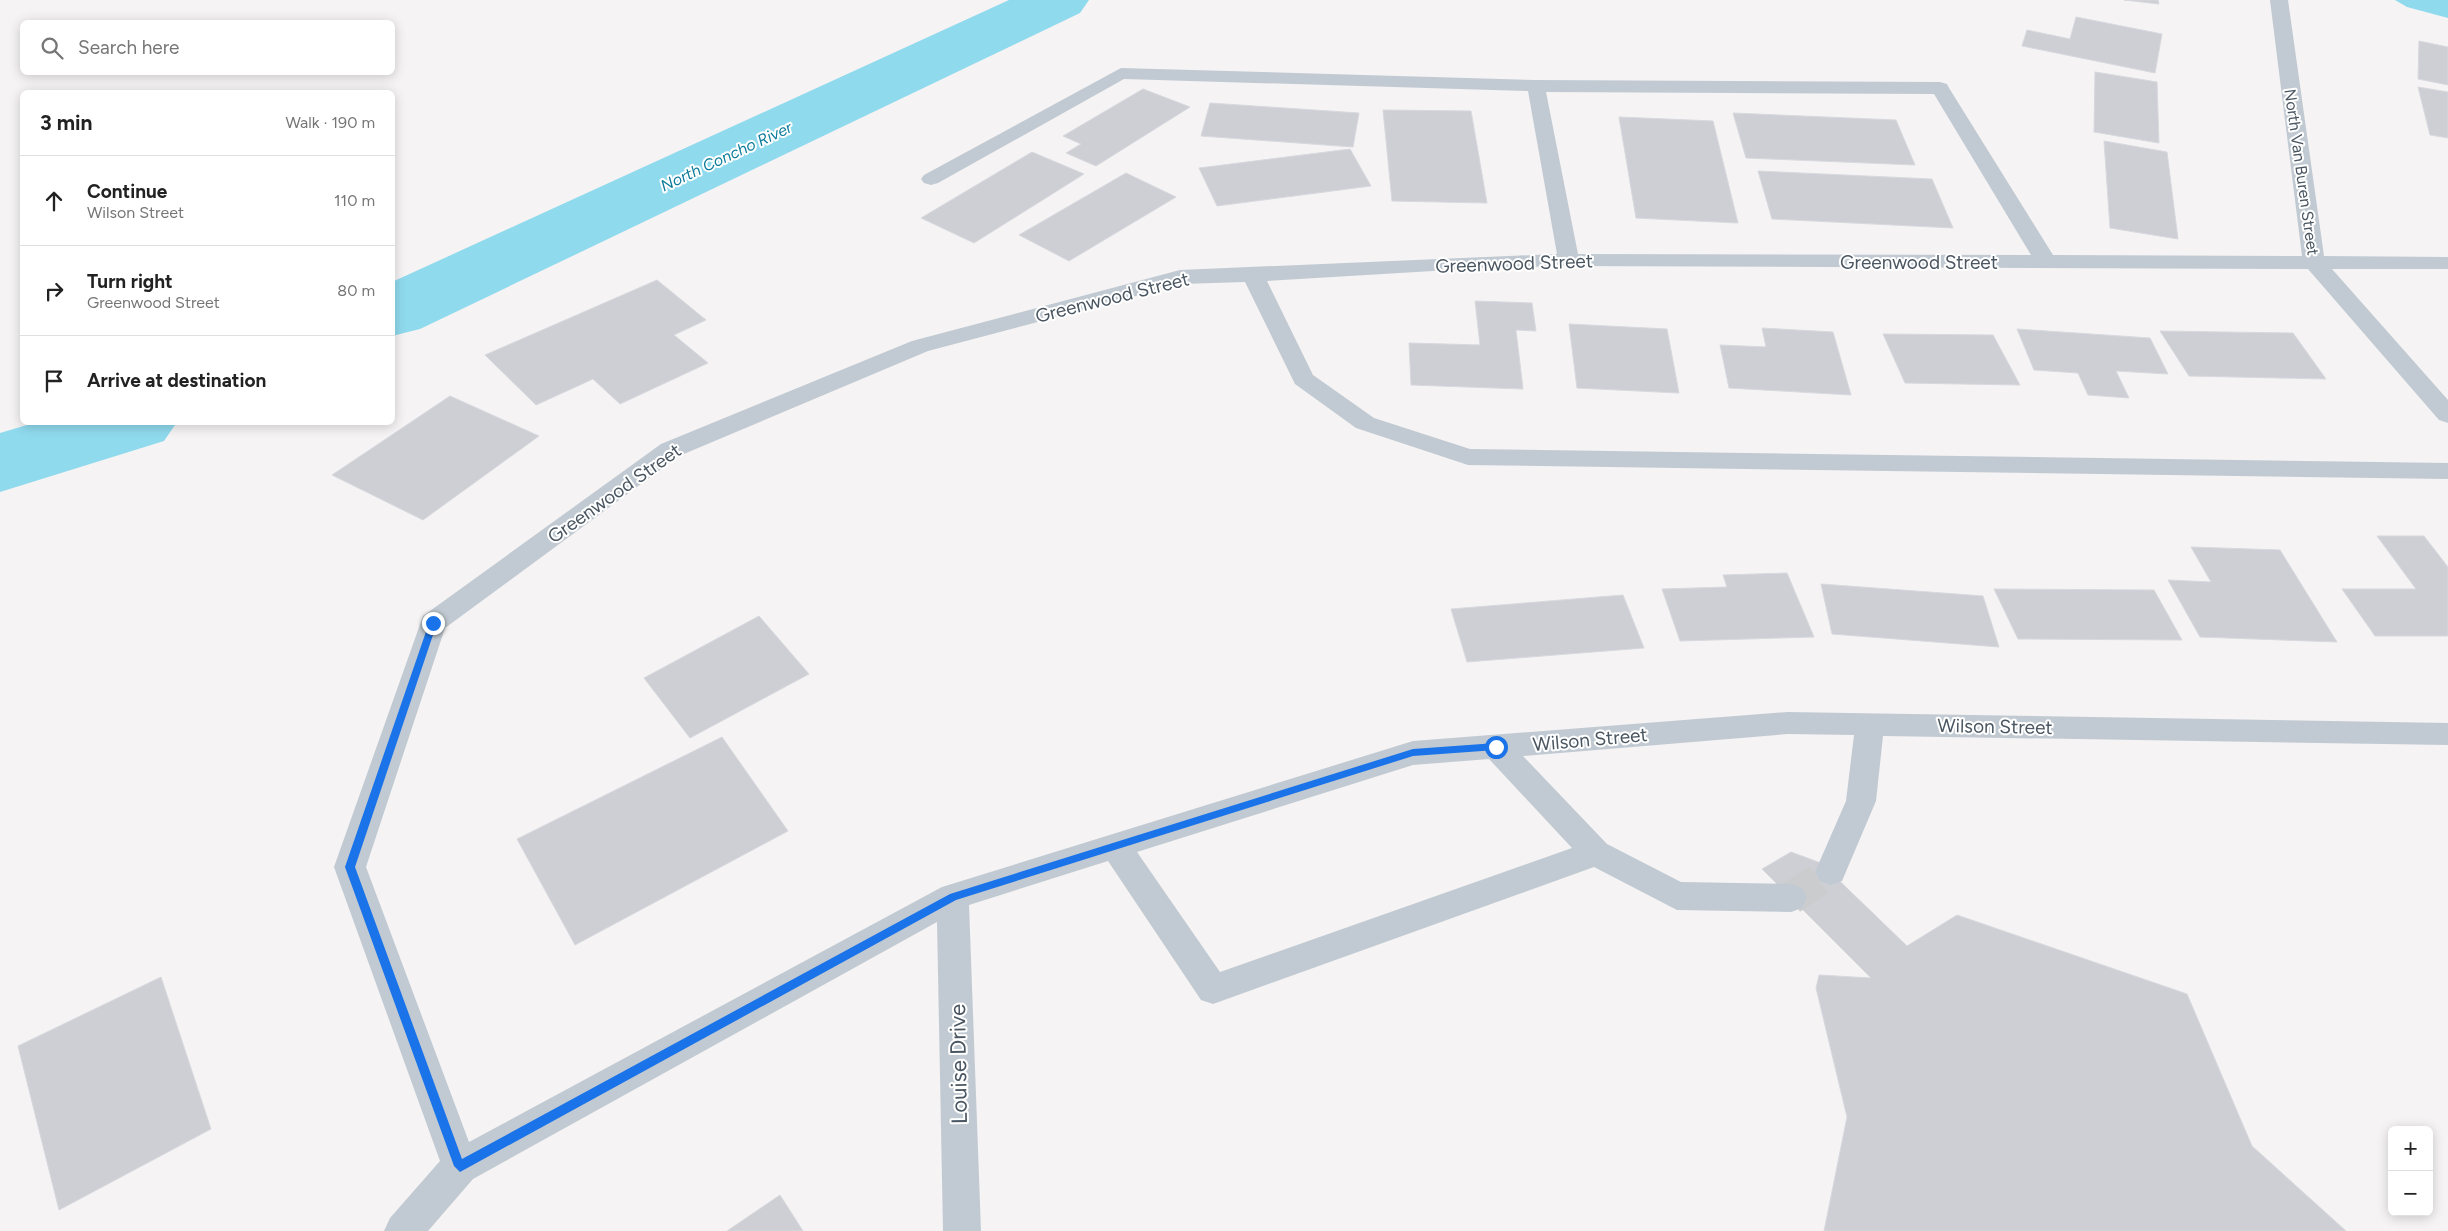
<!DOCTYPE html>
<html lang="en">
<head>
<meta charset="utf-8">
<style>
	body { margin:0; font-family:Figtree,sans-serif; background:#f2f2f2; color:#222 }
	.controls { position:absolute; right:15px; bottom:15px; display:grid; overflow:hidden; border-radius:8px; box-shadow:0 2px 12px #0003 }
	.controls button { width:45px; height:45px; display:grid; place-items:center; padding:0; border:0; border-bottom:1px solid #e0e0e0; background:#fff; color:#222; font:25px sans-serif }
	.stop { position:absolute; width:15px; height:15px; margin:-11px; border:4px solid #1a73e8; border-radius:50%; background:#fff }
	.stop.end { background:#1a73e8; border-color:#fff; box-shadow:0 1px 5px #0008 }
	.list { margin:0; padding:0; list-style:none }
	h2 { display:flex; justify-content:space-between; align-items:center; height:65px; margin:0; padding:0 20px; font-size:21px }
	h2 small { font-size:16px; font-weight:400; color:#767676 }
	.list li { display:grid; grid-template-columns:32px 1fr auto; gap:15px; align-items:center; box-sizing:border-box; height:90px; padding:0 20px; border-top:1px solid #e0e0e0 }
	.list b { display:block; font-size:19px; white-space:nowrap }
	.list p { margin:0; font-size:16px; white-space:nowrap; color:#767676 }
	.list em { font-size:16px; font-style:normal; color:#767676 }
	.icon { flex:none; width:28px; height:28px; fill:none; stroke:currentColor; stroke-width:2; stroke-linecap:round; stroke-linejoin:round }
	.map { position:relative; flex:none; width:2448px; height:1231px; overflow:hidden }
	.search { position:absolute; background:#fff; box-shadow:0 2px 12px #0003; left:20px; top:20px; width:375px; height:55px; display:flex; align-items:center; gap:12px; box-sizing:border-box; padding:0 18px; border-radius:8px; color:#767676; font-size:19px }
	.panel { position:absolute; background:#fff; box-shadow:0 2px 12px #0003; left:20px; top:90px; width:375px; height:335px; border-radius:8px }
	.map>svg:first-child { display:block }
	.water { fill:#90daee }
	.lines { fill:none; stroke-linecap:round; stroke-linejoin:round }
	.river { fill:#90daee; fill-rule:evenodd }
	.building { fill:#cdcfd5; stroke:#d7d9de }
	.minor-tunnel { stroke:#caccce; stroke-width:33; stroke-dasharray:33 17; stroke-linecap:butt }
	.minor { fill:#c1cad2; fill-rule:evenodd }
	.route { fill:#1a73e8 }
	.labels { text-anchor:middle; stroke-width:4; stroke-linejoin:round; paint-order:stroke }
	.far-water-label { font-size:16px; font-style:italic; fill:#0c7c9b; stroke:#fff }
	.far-street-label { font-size:16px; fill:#4a5661; stroke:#fff }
	.street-label { font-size:19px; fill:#4a5661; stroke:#fff }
	.near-street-label { font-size:22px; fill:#4a5661; stroke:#fff }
</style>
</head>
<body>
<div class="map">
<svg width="2448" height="1231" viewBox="0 0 2448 1231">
	<rect width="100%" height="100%" fill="#f5f3f3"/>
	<path class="water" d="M2395,0H2448V18L2407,7Z"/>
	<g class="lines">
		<path class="river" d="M1009,0H1089L1080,13L420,329L392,336V282Z
			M37,422H177L164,441L0,492V433Z"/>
	</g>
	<path class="building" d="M2124,0H2158L2159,4Z
		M2076,17L2162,34L2155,73L2022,46L2027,30L2070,39Z
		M2419,41L2448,47V85L2418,79Z
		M2095,72L2157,82L2159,143L2094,132Z
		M2418,87L2448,92V138L2430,135Z
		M1143,89L1190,107L1096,166L1066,153L1081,144L1063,136Z
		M1210,103L1359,113L1353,147L1201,136Z
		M1383,110L1471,111L1487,203L1392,201Z
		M1733,113L1896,120L1915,165L1746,158Z
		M1619,117L1713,121L1738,223L1636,218Z
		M2104,141L2167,152L2178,239L2110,228Z
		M1350,149L1371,186L1217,206L1199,168Z
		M1032,152L1084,174L974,243L921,218Z
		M1758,171L1932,179L1953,228L1772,219Z
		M1126,173L1176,197L1069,261L1019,235Z
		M657,280L706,320L674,335L708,363L620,404L593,379L536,405L485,355Z
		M1475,301L1532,303L1536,331L1516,330L1523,389L1411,385L1409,343L1480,345Z
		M1569,324L1667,329L1679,393L1577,388Z
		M1762,328L1833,332L1851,395L1729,388L1720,345L1766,347Z
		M2017,329L2150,338L2168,374L2116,371L2129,398L2088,395L2078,373L2034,370Z
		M2160,331L2293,333L2326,379L2189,376Z
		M1883,334L1993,335L2020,385L1905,383Z
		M450,396L539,436L423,520L332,475Z
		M2377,536H2424L2448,567V636H2375L2342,589H2416Z
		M2191,547L2280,550L2337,642L2200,637L2168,580L2211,582Z
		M1787,573L1814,637L1680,641L1662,589L1727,587L1723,575Z
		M1821,584L1983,596L1999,647L1832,634Z
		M1994,589L2154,590L2182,640L2018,639Z
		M1623,595L1644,648L1467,662L1451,609Z
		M759,616L809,674L690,738L644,678Z
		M722,737L788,831L575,945L517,839Z
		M1791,852L1821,863L1907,946L1957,915L2187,994L2252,1146L2346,1231H1824L1847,1117L1816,988L1819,975L1871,978L1762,869Z
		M161,977L211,1129L59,1210L18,1046Z
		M780,1195L803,1231H727Z"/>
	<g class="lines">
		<path class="minor-tunnel" d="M1791,898L1831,872"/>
		<path class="minor" d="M2270,0H2288L2324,256L2448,257V269H2332L2448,400V423L2439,420L2308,269L1569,266L1483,268L1267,281L1313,375L1374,418L1470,449L2448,463V479L1468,465L1356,428L1295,384L1245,282L1181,284L928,351L679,456L445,628L366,867L469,1142L942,887L1413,741L1788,712L2448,723V745L1883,736L1876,801L1842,881L1831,885L1820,881L1815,872L1846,801L1854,735L1788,734L1523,756L1607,844L1681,882L1791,884L1802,888L1807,898L1802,908L1791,912L1677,910L1594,867L1213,1004L1201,1000L1108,861L969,905L981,1231H943L937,922L473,1179L428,1231H384L390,1218L440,1161L334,867L423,616L661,444L912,341L1180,270L1557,254L1528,91L1124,79L938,183L931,185L924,183L921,179L924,175L1121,68L1536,80L1940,82L1947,84L1949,88L2053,255L2302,256ZM1546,92L1934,94L2031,255L1578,254ZM1489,759L1572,848L1220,972L1137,852L1413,765Z"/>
	</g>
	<path class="route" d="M433,620L437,623L355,867L462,1159L950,894L1413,749L1496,743L1501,747L1496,750L1413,756L956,900L460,1172L454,1166L345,867L429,623Z"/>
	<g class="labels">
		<g class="far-water-label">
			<text transform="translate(726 156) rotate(-25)" y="6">North Concho River</text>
		</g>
		<g class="far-street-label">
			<text transform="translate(2302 172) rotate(82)" y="6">North Van Buren Street</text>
		</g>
		<g class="street-label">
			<text x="1919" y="269">Greenwood Street</text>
			<text transform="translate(1514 263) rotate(-2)" y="7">Greenwood Street</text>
			<text transform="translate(1112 297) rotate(-14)" y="7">Greenwood Street</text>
			<text transform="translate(614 493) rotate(-35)" y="7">Greenwood Street</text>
			<text transform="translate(1995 726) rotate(1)" y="7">Wilson Street</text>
			<text transform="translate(1590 739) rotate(-5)" y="7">Wilson Street</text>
		</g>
		<g class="near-street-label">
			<text transform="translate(958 1064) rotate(-91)" y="8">Louise Drive</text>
		</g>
	</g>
</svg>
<div class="controls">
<button>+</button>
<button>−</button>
</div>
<div class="stop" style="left:1496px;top:747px"></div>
<div class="stop end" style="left:433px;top:623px"></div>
<div class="search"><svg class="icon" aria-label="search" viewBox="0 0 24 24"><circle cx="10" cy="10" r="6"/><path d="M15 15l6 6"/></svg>Search here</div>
<section class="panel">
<h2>3 min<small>Walk · 190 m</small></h2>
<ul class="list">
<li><svg class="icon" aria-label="ahead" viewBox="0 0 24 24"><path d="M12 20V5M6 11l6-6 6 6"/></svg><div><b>Continue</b><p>Wilson Street</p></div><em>110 m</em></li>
<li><svg class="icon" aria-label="right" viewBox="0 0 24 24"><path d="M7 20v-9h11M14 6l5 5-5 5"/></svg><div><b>Turn right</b><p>Greenwood Street</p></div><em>80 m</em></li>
<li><svg class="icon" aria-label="arrive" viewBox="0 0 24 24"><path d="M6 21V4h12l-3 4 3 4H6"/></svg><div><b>Arrive at destination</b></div></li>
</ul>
</section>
</div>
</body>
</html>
